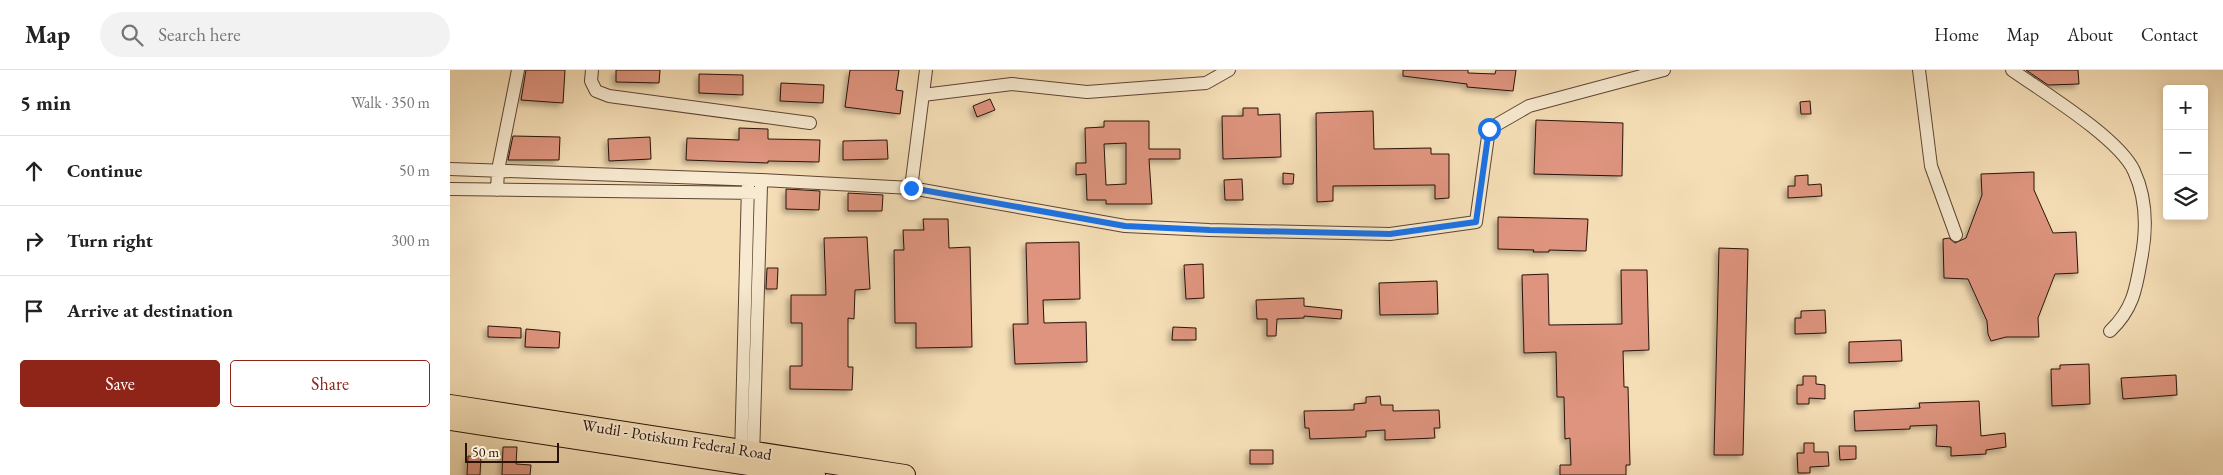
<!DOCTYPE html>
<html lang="en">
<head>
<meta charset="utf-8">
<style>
	body { margin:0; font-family:"EB Garamond",serif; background:#f2f2f2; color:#222 }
	.controls { position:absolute; right:15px; top:15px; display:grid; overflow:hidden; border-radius:5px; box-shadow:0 2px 8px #0003 }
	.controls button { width:45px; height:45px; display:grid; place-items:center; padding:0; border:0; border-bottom:1px solid #e0e0e0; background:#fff; color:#222; font:25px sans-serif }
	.scale { position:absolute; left:15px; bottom:12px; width:94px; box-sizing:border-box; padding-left:5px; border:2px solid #291208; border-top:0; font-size:14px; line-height:18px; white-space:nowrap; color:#291208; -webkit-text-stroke:4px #f8ead0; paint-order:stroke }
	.stop { position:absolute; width:15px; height:15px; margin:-11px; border:4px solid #1a73e8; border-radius:50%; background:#fff }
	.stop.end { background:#1a73e8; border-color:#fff; box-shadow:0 1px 5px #0008 }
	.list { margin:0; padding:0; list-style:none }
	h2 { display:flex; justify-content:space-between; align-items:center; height:65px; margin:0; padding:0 20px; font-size:21px }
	h2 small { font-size:16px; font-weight:400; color:#767676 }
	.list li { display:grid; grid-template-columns:32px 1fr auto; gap:15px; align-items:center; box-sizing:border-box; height:70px; padding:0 20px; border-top:1px solid #e0e0e0 }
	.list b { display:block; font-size:19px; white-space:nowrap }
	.list em { font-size:16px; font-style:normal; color:#767676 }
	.actions { display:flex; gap:10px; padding:15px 20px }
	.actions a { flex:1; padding:11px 0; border:1px solid #8f2418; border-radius:5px; text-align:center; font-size:18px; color:#8f2418 }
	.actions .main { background:#8f2418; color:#fff }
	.icon { flex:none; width:28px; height:28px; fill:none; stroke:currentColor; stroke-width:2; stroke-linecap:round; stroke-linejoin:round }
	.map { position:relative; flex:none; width:1773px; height:405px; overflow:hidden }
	header { display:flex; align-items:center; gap:30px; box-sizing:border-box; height:70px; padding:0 25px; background:#fff; border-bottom:1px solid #e0e0e0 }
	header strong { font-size:24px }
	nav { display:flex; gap:28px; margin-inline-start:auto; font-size:18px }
	.search { width:350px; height:45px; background:#f2f2f2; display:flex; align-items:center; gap:12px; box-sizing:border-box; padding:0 18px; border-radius:28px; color:#767676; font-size:19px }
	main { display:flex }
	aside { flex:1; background:#fff }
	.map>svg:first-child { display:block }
	.building { fill:#de947e; stroke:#291208; fill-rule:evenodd; filter:url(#shadow) }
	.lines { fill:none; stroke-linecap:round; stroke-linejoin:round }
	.street-casing { stroke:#5c4534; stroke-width:14 }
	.primary-casing { stroke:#291208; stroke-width:22 }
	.street { stroke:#f8ead0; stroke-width:12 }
	.primary { stroke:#f5deb6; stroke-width:20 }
	.route { stroke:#1a73e8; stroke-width:6 }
	.labels { text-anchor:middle; stroke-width:4; stroke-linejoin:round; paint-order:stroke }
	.street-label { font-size:16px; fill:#291208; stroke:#f8ead0 }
</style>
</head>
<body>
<header>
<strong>Map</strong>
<div class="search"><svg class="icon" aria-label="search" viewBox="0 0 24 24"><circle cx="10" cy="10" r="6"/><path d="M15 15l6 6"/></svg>Search here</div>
<nav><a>Home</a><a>Map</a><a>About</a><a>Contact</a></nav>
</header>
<main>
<aside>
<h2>5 min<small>Walk · 350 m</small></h2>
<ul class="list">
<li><svg class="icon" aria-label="ahead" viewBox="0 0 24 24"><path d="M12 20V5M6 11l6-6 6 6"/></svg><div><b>Continue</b></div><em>50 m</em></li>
<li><svg class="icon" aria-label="right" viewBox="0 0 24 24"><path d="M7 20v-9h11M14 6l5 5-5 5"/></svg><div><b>Turn right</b></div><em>300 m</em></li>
<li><svg class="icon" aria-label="arrive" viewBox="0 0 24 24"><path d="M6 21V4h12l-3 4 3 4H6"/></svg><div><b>Arrive at destination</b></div></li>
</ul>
<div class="actions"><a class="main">Save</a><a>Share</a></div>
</aside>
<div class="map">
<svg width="1773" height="405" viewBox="0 0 1773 405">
	<defs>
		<filter id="shadow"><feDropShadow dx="-3.5" dy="3.5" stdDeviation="2.5" flood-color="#0004"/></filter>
	</defs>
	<rect width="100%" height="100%" fill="#f5deb6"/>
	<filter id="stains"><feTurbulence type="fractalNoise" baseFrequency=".004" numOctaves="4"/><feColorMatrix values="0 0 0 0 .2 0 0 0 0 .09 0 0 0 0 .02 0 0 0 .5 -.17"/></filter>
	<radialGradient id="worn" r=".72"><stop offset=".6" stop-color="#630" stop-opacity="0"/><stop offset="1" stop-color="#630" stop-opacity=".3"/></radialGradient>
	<path class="building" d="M76,0H115L113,33L71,30Z
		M166,0H210L209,13L166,12Z
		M400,0H449L446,20L453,21L450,44L395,37Z
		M953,0H1018V3L1045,4L1046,0H1066L1063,21L1017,17V14L953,6Z
		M1576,0H1628L1629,14L1598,15Z
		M249,4L293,5V25L249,23Z
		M331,13L374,15L373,33L330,31Z
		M540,29L545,40L527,47L523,36Z
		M1360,31L1361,44H1351L1350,32Z
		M793,38H808V45L830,44L831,87L773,89L772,46H793Z
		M923,41L924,79L981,78V84H999V128L985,129V115L883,116V131L867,132L866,43Z
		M1086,50L1173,53L1172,106L1084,104Z
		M654,51H699V79H730V89H699L702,134H656V130H637L636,104L626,105V93H636L635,58L654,57ZM676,73V114L656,115L654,74Z
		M289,58L318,59V69L370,70L369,92L318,91V93L236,90L237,68L289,70Z
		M63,66L110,67L109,90H58Z
		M200,67L201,89L159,91L158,69Z
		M437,70L438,89L393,90V71Z
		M1584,102V120L1603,163L1626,162L1628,203L1605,204L1588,248L1589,267H1556L1541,271L1538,264L1537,251L1518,209L1494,208L1493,169L1499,168L1505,173L1516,168L1532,125L1531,104Z
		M833,103L844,104L843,114H833Z
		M1358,105V115L1371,114L1372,126L1338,128V116H1345V106Z
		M792,109L793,130H775L774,110Z
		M336,119L370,121L369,140L336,139Z
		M398,123L433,125L432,141H398Z
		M1048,147L1138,149L1136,181L1099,180V182H1083L1084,180L1048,179Z
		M473,149H498L499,178L520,177L522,277L466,278V253H445L444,180H454L453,160H474Z
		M417,167L420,219L405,220L404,249L398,248V297H403L402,320L340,319V296H352V253H341V225H376L374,168Z
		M629,172L630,229L593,230L594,253L636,252L637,292L565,294L563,254H578L576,173Z
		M1269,178L1298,179L1293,385H1264Z
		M753,194L754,228L736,229L734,195Z
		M317,198H328L327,219H316Z
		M1171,200H1197L1199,280L1173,281L1174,317H1178L1180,395H1176V405H1110V395H1121L1120,368L1115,369L1114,327H1107L1106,282L1074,283L1072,205L1098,204L1099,255L1172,254Z
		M987,211L988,244L930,245L929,213Z
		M854,228V236L892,240L891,249L854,246V248L827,249L826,266H817V249H807L806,230Z
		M1375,240L1376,263L1345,264V248H1351V241Z
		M38,256L71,258V268L38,267Z
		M723,257L746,258V270H722Z
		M76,259L110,262L109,278L75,277Z
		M1451,270L1452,291L1399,293V272Z
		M1639,294L1640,334L1602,336L1601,299H1610V295Z
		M1726,305L1727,325L1673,329L1671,308Z
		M1353,306H1366V314L1375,315V329L1359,328V334H1347V315H1353Z
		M930,326L931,335H943V341L989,340L990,358H984L985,368L935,370V360L916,361V367L860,369L859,358H855L854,341L904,340V334L916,333V327Z
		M1529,331L1531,366L1555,363L1556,377L1536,380V384L1501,386V377L1486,376L1487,355L1460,356V359L1405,361L1404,341L1470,338L1469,333Z
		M1354,373H1364V382H1378L1379,396L1360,397V403H1348L1347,383H1354Z
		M1389,376H1406V389L1390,390Z
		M53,377H67L66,394L81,395L80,405H52Z
		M800,380H823V394H800Z
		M18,386L31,387L30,405H17Z"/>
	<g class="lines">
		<g class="street-casing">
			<path id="street" d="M142,0L141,11L146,21L159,26L360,53
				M1469,0L1481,96L1506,165
				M1562,0C1593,22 1669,68 1684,101C1697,129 1697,160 1691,190C1686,219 1683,239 1660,261
				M473,25L562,14L637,22L756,13L779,0
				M0,99L311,110L461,118L675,156L759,160L940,164L1026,152L1039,59L1079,36L1214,0
				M461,118L476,0
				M0,119L310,123
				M47,120L48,100L68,0
				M291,387L298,115
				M303,388L311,115"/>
		</g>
		<g class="primary-casing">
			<path id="primary" d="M0,335L455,405
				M0,350L365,405"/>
		</g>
		<use href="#street" class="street"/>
		<use href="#primary" class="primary"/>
	</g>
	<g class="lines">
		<path class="route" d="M461,118L675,156L760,160L940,164L1026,152L1039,59"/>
	</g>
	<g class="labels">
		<g class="street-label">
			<text transform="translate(227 369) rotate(9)" y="6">Wudil - Potiskum Federal Road</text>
		</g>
	</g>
	<rect width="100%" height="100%" filter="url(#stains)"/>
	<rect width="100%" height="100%" fill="url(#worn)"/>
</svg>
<div class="controls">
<button>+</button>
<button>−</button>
<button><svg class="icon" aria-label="layers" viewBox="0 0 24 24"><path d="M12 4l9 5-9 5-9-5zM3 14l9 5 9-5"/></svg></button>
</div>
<div class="scale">50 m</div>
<div class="stop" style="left:1039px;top:59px"></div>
<div class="stop end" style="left:461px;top:118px"></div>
</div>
</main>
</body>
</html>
